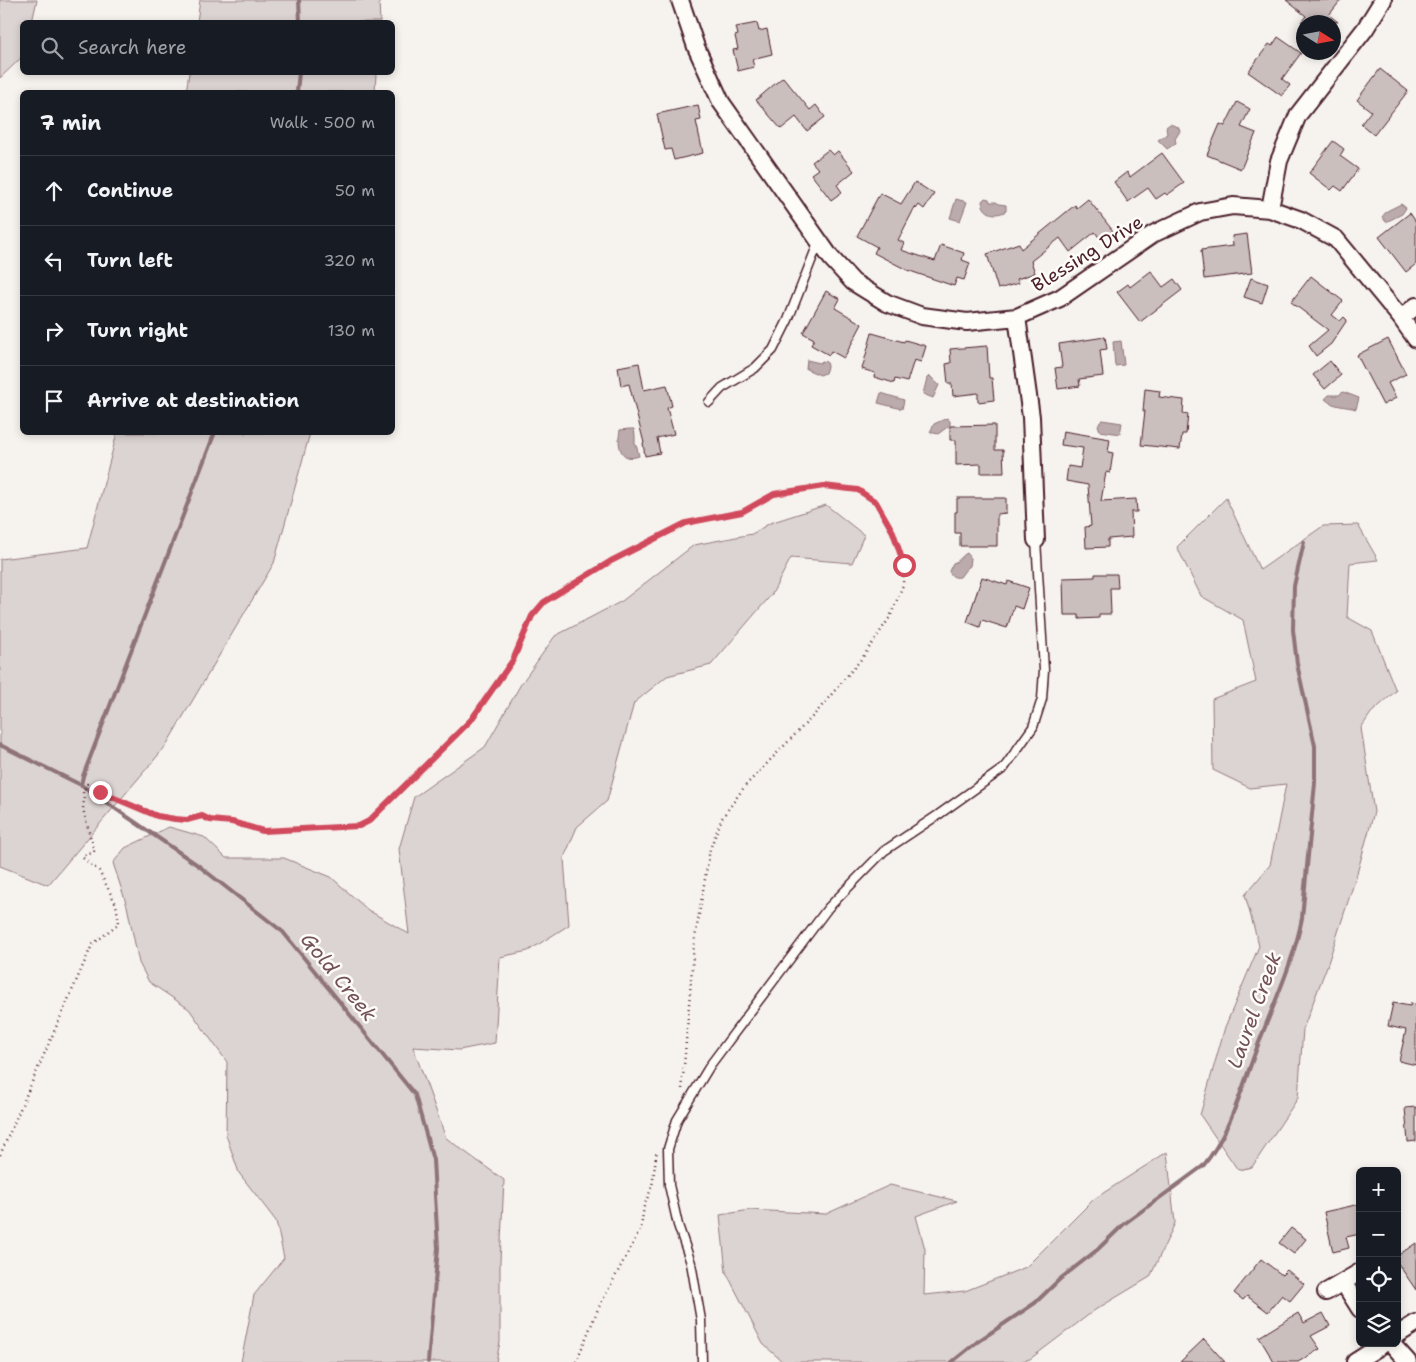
<!DOCTYPE html>
<html lang="en">
<head>
<meta charset="utf-8">
<style>
	body { margin:0; font-family:"Shantell Sans",sans-serif; background:#242831; color:#f1f3f6 }
	.controls { position:absolute; right:15px; bottom:15px; display:grid; overflow:hidden; border-radius:8px; box-shadow:0 2px 8px #0003 }
	.controls button { width:45px; height:45px; display:grid; place-items:center; padding:0; border:0; border-bottom:1px solid #363941; background:#171b24; color:#f1f3f6; font:25px sans-serif }
	.compass { position:absolute; left:1296px; top:15px; width:45px; height:45px; border-radius:50%; background:#171b24; box-shadow:0 2px 8px #0003; rotate:101deg }
	.stop { position:absolute; width:15px; height:15px; margin:-11px; border:4px solid #d1495b; border-radius:50%; background:#fff }
	.stop.end { background:#d1495b; border-color:#fff; box-shadow:0 1px 5px #0008 }
	.list { margin:0; padding:0; list-style:none }
	h2 { display:flex; justify-content:space-between; align-items:center; height:65px; margin:0; padding:0 20px; font-size:21px }
	h2 small { font-size:16px; font-weight:400; color:#9ea1a6 }
	.list li { display:grid; grid-template-columns:32px 1fr auto; gap:15px; align-items:center; box-sizing:border-box; height:70px; padding:0 20px; border-top:1px solid #363941 }
	.list b { display:block; font-size:19px; white-space:nowrap }
	.list em { font-size:16px; font-style:normal; color:#9ea1a6 }
	.icon { flex:none; width:28px; height:28px; fill:none; stroke:currentColor; stroke-width:2; stroke-linecap:round; stroke-linejoin:round }
	.map { position:relative; flex:none; width:1416px; height:1362px; overflow:hidden }
	.search { position:absolute; background:#171b24; box-shadow:0 2px 8px #0003; left:20px; top:20px; width:375px; height:55px; display:flex; align-items:center; gap:12px; box-sizing:border-box; padding:0 18px; border-radius:8px; color:#9ea1a6; font-size:19px }
	.panel { position:absolute; background:#171b24; box-shadow:0 2px 8px #0003; left:20px; top:90px; width:375px; height:345px; border-radius:8px }
	.map>svg:first-child { display:block }
	.green { fill:#dcd4d2; stroke:#937a7e }
	.water { fill:#bbabac; stroke:#8e7378 }
	.lines { fill:none; stroke-linecap:round; stroke-linejoin:round }
	.stream { stroke:#8e7378; stroke-width:4 }
	.building { fill:#cbbfbe; stroke:#4a1f2b }
	.service-casing { stroke:#4a1f2b; stroke-width:11 }
	.minor-casing { stroke:#4a1f2b; stroke-width:20 }
	.path { stroke:#4a1f2b; stroke-width:2.5; stroke-dasharray:1 4; stroke-linecap:butt }
	.service { stroke:#fdfcf7; stroke-width:8 }
	.minor { stroke:#fdfcf7; stroke-width:16 }
	.route { stroke:#d1495b; stroke-width:6 }
	.labels { text-anchor:middle; stroke-width:5; stroke-linejoin:round; paint-order:stroke }
	.street-label { font-size:19px; fill:#4a1f2b; stroke:#fdfcf7 }
	.water-label { font-size:20px; font-style:italic; fill:#725058; stroke:#fdfcf7 }
</style>
</head>
<body>
<div class="map">
<svg width="1416" height="1362" viewBox="0 0 1416 1362">
	<rect width="100%" height="100%" fill="#f6f3ef"/>
	<filter id="ink" filterUnits="userSpaceOnUse"><feTurbulence type="fractalNoise" baseFrequency=".02" numOctaves="2"/><feDisplacementMap in="SourceGraphic" scale="10" xChannelSelector="R" yChannelSelector="G"/><feConvolveMatrix kernelMatrix="1 2 1 2 8 2 1 2 1" color-interpolation-filters="sRGB"/></filter>
	<g filter="url(#ink)">
		<path class="green" d="M0,0H37L32,22H22V57L0,78Z
			M200,0H379L380,22H197Z
			M189,73V72L376,73L375,92H186Z
			M117,433H310L274,563L165,747L48,885L0,866V559L87,548Z
			M1226,498L1260,570L1323,526L1358,525L1378,560L1350,563L1347,617L1372,631L1396,691L1371,713L1361,728L1374,812L1356,877L1327,966L1303,1029L1298,1098L1252,1167L1238,1170L1200,1115L1225,1027L1259,946L1245,895L1270,865L1286,784L1250,788L1213,770L1212,699L1256,682L1243,620L1201,596L1177,547Z
			M826,505L864,535L852,563L791,558L772,594L711,665L667,676L634,703L607,801L577,827L564,858L569,925L528,951L500,957L495,1043L459,1050L413,1047L446,1138L504,1180L500,1262V1342L496,1362H241L254,1295L284,1258L276,1221L239,1173L226,1135L227,1062L189,1009L149,982L139,963L127,906L113,863L125,848L169,827L204,837L226,858H284L331,877L368,910L409,934L399,849L414,797L485,747L521,684L555,636L622,601L694,545L752,534L770,523Z
			M1167,1152L1175,1223L1150,1277L1095,1310L1030,1359L1018,1362H783L763,1344L726,1272L720,1215L750,1210L826,1214L890,1185L957,1201L916,1216L925,1249L924,1295L965,1291L1026,1267L1094,1199Z"/>
		<path class="water" d="M1170,124L1178,127L1180,131L1175,139L1176,143L1167,149L1158,140L1167,134L1166,127Z
			M985,198L989,199L990,202H996L999,204L1006,205V211C996,217 983,214 982,201Z
			M956,199L967,202L960,221L950,218Z
			M1401,204L1406,208L1402,214L1386,222L1382,217L1387,211Z
			M1121,341L1124,365L1115,366L1113,342Z
			M807,360L820,363L822,361L826,362L828,364L825,373L820,375L806,369Z
			M930,376L939,385L933,398L923,394L927,378Z
			M1343,392L1359,398L1356,409C1346,406 1333,407 1325,399L1329,395H1339Z
			M881,393L904,400L902,409L878,403Z
			M947,418L950,421V425L938,434L930,432L934,424Z
			M1102,420L1122,423L1120,434L1100,431L1098,425Z
			M629,429H634L635,435V444L637,448L639,456C620,463 617,445 620,430Z
			M967,553L971,558L970,566L966,569L960,577C954,578 951,576 949,571L953,563C960,561 961,556 967,553Z"/>
		<g class="lines">
			<path class="stream" d="M299,0L300,22
				M297,92L299,72
				M0,745L81,785L199,866L283,932L415,1095L433,1160L438,1248L428,1362
				M81,785L83,776L215,432
				M952,1362L977,1342L1035,1303L1060,1279L1097,1250L1124,1224L1203,1166C1230,1134 1243,1084 1258,1045C1274,1003 1294,961 1302,918L1315,783V746L1297,664L1293,630L1294,586L1304,542"/>
		</g>
		<path class="building" d="M1286,0H1341L1329,15L1338,22H1301L1306,16Z
			M757,23L759,31L767,29L772,54L752,59L754,67L738,71L733,50L738,49L735,36L738,35L736,27Z
			M1278,37L1301,53L1282,79L1290,85L1282,96L1248,72L1269,44L1272,46Z
			M1380,69L1408,91L1374,135L1361,124L1371,111L1357,100Z
			M783,77L810,110L816,105L825,117L807,131L796,117L781,129L756,100Z
			M1237,102L1250,109L1241,127L1256,133L1241,169L1207,155L1220,124L1225,126Z
			M698,105L701,120L696,121L703,153L674,160L671,149L665,150L657,114Z
			M1333,141L1344,149L1340,156L1358,169L1342,191L1335,186L1331,190L1309,173Z
			M828,150L833,155L838,151L854,171L837,185L842,192L831,200L811,174L818,169L812,162Z
			M1162,153L1184,183L1167,195L1165,193L1156,199L1148,188L1128,202L1114,182L1127,172L1130,177Z
			M915,182L934,194L924,209L919,205L916,209L915,207L898,240L904,243L901,250L935,261L941,245L964,253L962,260L970,263L964,280L957,278L954,286L907,270L874,253L877,247L857,236L880,193L901,204Z
			M1088,199L1113,231L1101,240L1095,232L1070,252L1060,238L1031,261L1035,273L1017,279L1019,283L998,289L987,254L1019,243L1021,249L1075,205L1077,208Z
			M1410,213L1416,222V264L1406,272L1379,237Z
			M1247,234L1252,273L1204,279L1201,250L1233,246L1232,236Z
			M1151,271L1163,287L1174,279L1182,290L1140,322L1117,292L1128,284L1130,287Z
			M1311,276L1343,301L1332,315L1340,321L1344,317L1347,320L1331,344L1316,356L1309,346L1328,330L1291,302Z
			M1251,278L1268,284L1262,303L1244,297Z
			M826,291L840,299L835,308L862,324L844,358L831,351L829,355L811,345L814,339L803,333Z
			M872,333L904,342L905,340L926,346L921,362L914,360L907,382L895,379L894,383L874,377L875,373L862,369Z
			M1105,337L1107,349L1100,350L1103,376L1079,379L1080,386L1058,389L1055,368L1062,367L1059,344Z
			M1388,339L1406,374L1388,383L1396,398L1383,405L1357,355Z
			M987,346L989,378H992L994,400L978,402V393L953,396L952,384H948L946,364L951,363L950,349Z
			M1330,361L1341,375L1325,389L1313,375Z
			M639,363L644,390L667,385L672,406L667,408L674,434L657,438L660,453L645,456L643,443H644L629,384L621,386L618,367Z
			M1145,389L1160,391L1159,397L1184,400L1183,413L1188,414L1186,434H1182L1180,449L1141,445L1145,411H1143Z
			M995,425V450H1003L1004,473H981V464L956,465V440H950V426Z
			M1063,431L1110,439L1108,452L1113,453L1110,473L1106,472L1101,501L1136,499L1137,512H1131L1132,537L1108,539V547L1086,548L1085,527L1091,526L1088,485L1066,481L1068,466L1080,468L1083,448L1061,445Z
			M957,498H1006V513L997,514V546H960V533H955V512H957Z
			M1095,574H1117L1118,588H1110L1111,614H1099V618L1079,619V615H1064L1063,578L1095,577Z
			M982,577L1007,585L1008,581L1029,588L1022,609L1014,606L1007,628L982,620L980,627L967,622Z
			M1393,1003L1410,1006L1411,1003L1416,1004V1065L1399,1061L1406,1030L1388,1026Z
			M1416,1107V1141L1408,1142L1405,1108Z
			M1360,1204V1234L1346,1237L1349,1248L1333,1252L1324,1212Z
			M1291,1228L1306,1239L1294,1254L1279,1243Z
			M1416,1243V1290L1397,1262V1256Z
			M1261,1259L1282,1275L1287,1270L1304,1284L1290,1301L1282,1295L1268,1312L1247,1296L1243,1300L1234,1293Z
			M1298,1313L1304,1323L1323,1313L1330,1326L1311,1336L1320,1349L1298,1362H1274L1259,1337Z
			M1204,1339L1225,1362H1180Z"/>
		<g class="lines">
			<g class="service-casing">
				<path id="service" d="M709,402L722,388L755,368L773,350L788,320L819,241
					M702,1362L701,1320L691,1263L678,1225L669,1185L668,1149L677,1120L711,1064L828,908L884,851L938,815L1004,768L1033,727L1042,699L1044,670L1036,540"/>
			</g>
			<g class="minor-casing">
				<path id="minor" d="M680,0L696,47L721,102L831,258L853,282L887,303L922,316L967,322L1017,317L1060,298L1153,234L1200,212L1233,206L1270,209L1301,220L1336,239L1401,318L1416,339
					M1270,209L1279,161L1298,115L1365,29L1383,0
					M1017,317L1031,417L1036,540
					M1401,318L1416,306
					M1360,1272L1343,1282L1360,1309
					M1326,1292L1343,1282
					M1397,1335L1416,1323
					M1391,1343L1408,1362
					M1355,1362L1385,1343"/>
			</g>
			<path class="path" d="M0,1155L92,945L119,923L116,904L99,871L83,858L84,855L93,853L94,851L83,809L84,800L83,792L87,784L100,791L129,804L145,809L157,815L175,819L187,820L202,816L210,820L231,822L263,831L359,826L369,821L471,720L513,660L532,616L544,602L611,561L686,523L742,512L774,494L824,486L858,490L876,502L893,531L904,565L903,585L890,617L863,657L815,714L745,786L722,818L710,849L694,944L682,1090
				M576,1362L598,1309L641,1228L644,1206L652,1187L657,1150"/>
			<use href="#service" class="service"/>
			<use href="#minor" class="minor"/>
		</g>
	</g>
	<g class="lines" filter="url(#ink)">
		<path class="route" d="M100,792L157,816L175,819L187,820L202,816L210,820L232,822L263,831L359,826L369,821L471,720L513,660L532,616L544,602L611,561L686,523L742,512L774,494L824,486L858,490L876,502L893,532L904,565"/>
	</g>
	<g class="labels">
		<g class="street-label">
			<text transform="translate(1087 253) rotate(-32)" y="7">Blessing Drive</text>
		</g>
		<g class="water-label">
			<text transform="translate(339 977) rotate(51)" y="7">Gold Creek</text>
			<text transform="translate(1254 1010) rotate(-70)" y="7">Laurel Creek</text>
		</g>
	</g>
</svg>
<div class="controls">
<button>+</button>
<button>−</button>
<button><svg class="icon" aria-label="locate" viewBox="0 0 24 24"><circle cx="12" cy="12" r="6"/><path d="M12 2v4M12 18v4M2 12h4M18 12h4"/></svg></button>
<button><svg class="icon" aria-label="layers" viewBox="0 0 24 24"><path d="M12 4l9 5-9 5-9-5zM3 14l9 5 9-5"/></svg></button>
</div>
<svg class="compass" viewBox="-18 -18 36 36"><path d="M0-13l5 13h-10z" fill="#e53935"/><path d="M0 13l5-13h-10z" fill="#9ea1a6"/></svg>
<div class="stop" style="left:904px;top:565px"></div>
<div class="stop end" style="left:100px;top:792px"></div>
<div class="search"><svg class="icon" aria-label="search" viewBox="0 0 24 24"><circle cx="10" cy="10" r="6"/><path d="M15 15l6 6"/></svg>Search here</div>
<section class="panel">
<h2>7 min<small>Walk · 500 m</small></h2>
<ul class="list">
<li><svg class="icon" aria-label="ahead" viewBox="0 0 24 24"><path d="M12 20V5M6 11l6-6 6 6"/></svg><div><b>Continue</b></div><em>50 m</em></li>
<li><svg class="icon" aria-label="left" viewBox="0 0 24 24"><path d="M17 20v-9H6M10 6l-5 5 5 5"/></svg><div><b>Turn left</b></div><em>320 m</em></li>
<li><svg class="icon" aria-label="right" viewBox="0 0 24 24"><path d="M7 20v-9h11M14 6l5 5-5 5"/></svg><div><b>Turn right</b></div><em>130 m</em></li>
<li><svg class="icon" aria-label="arrive" viewBox="0 0 24 24"><path d="M6 21V4h12l-3 4 3 4H6"/></svg><div><b>Arrive at destination</b></div></li>
</ul>
</section>
</div>
</body>
</html>
